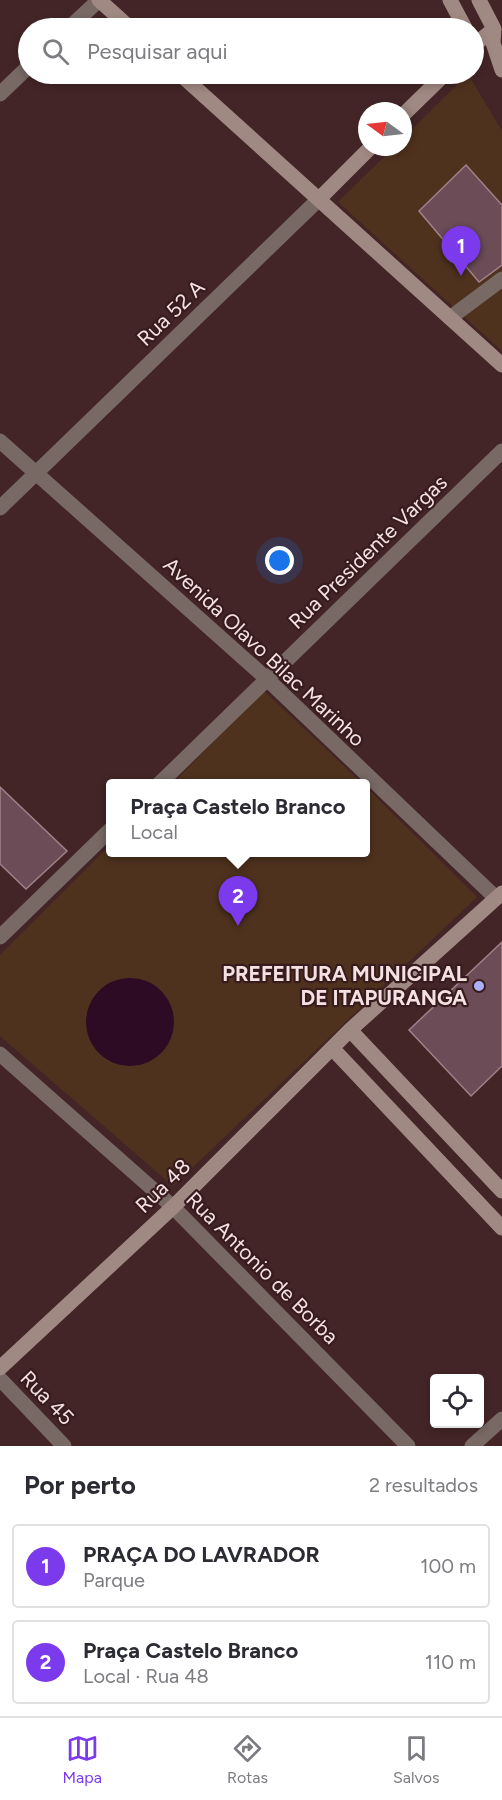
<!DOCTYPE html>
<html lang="pt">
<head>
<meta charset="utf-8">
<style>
	body { margin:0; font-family:Figtree,sans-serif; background:#f2f2f3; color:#2b2b33 }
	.controls { position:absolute; right:18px; bottom:18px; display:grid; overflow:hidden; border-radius:6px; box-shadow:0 3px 9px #0003 }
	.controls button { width:54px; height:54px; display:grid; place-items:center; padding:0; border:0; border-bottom:2px solid #e1e1e2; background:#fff; color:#2b2b33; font:30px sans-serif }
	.compass { position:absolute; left:358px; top:102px; width:54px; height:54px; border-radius:50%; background:#fff; box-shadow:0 3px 9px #0003; rotate:285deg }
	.you { position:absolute; left:280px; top:561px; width:21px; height:21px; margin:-15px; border:4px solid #fff; border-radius:50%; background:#1a73e8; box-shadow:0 0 0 9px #1a73e833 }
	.badge { display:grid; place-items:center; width:39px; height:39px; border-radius:50%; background:#7c3aed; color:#fff; font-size:20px; font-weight:700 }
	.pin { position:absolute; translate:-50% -50px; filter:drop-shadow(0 2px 3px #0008) }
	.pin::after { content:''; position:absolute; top:32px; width:21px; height:18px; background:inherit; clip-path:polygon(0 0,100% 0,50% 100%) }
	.popup { position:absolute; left:106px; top:779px; width:264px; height:78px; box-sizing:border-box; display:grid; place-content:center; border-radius:6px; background:#fff; filter:drop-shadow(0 2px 4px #0005); font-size:20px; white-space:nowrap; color:#7c7c81 }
	.popup b { font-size:22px; color:#2b2b33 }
	.popup::after { content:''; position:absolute; left:50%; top:100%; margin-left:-12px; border:12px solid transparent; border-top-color:#fff }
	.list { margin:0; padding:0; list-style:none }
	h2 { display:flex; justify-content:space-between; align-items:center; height:78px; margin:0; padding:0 24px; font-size:26px }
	h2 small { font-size:20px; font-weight:400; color:#7c7c81 }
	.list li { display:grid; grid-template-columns:39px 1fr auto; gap:18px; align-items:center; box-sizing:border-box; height:84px; margin:0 12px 12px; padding:0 12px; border:2px solid #e1e1e2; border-radius:6px }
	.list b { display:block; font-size:22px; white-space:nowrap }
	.list p { margin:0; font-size:20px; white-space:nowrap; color:#7c7c81 }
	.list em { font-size:20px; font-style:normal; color:#7c7c81 }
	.icon { flex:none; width:33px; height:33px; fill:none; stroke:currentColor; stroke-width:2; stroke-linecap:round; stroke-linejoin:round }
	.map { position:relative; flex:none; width:502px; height:1446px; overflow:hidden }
	.search { position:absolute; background:#fff; box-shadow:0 3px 9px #0003; left:18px; right:18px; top:18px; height:66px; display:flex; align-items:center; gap:15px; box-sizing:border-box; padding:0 21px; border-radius:33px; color:#7c7c81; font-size:22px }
	.sheet { height:270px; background:#fff }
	nav { display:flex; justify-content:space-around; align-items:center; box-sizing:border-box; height:84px; border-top:2px solid #e1e1e2; background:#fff; font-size:16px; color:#7c7c81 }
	nav a { display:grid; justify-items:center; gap:3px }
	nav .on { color:#7c3aed }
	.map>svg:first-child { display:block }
	.green { fill:#4f321e }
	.water { fill:#2d0b25 }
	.building { fill:#6b4c57; stroke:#a2808b; stroke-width:1.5 }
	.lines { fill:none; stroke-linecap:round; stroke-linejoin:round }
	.street { stroke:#786965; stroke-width:15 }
	.secondary { stroke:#a18983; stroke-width:15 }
	.poi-dot { fill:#aab0fb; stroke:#381c1d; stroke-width:2 }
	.labels { text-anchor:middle; stroke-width:4.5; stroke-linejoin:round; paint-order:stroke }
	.street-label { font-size:21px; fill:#f5e1e2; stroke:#381c1d }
	.poi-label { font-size:21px; font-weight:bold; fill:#f5e1e2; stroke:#381c1d; text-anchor:end }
</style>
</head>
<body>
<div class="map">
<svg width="502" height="1446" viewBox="0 0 502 1446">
	<rect width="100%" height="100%" fill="#432527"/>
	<path class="green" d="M468,74L502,131V351L338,202L394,147H403V138Z
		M264,691L362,783L172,784Z
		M366,787L477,897L173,1186L0,1036V955L110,845V852H366Z"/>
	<path class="water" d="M86 1022a44 44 0 1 1 88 0a44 44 0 1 1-88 0Z"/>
	<path class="building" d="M466,165L502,205V265L479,282L419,211Z
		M0,787L67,851L26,889L0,864Z
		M502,942V1066L471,1096L409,1030Z"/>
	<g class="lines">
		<path class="street" d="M69,28L99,0
			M0,94L28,67
			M450,318L502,279
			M0,441L267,679L496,898
			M0,508L319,199
			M159,784L502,451
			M0,937L110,830
			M0,1054L173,1207L408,1446
			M0,1379L64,1446
			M472,1446L502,1419"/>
		<path class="secondary" d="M99,0L130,28
			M450,0L465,28
			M479,0L494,29L493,43L502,70
			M474,45L494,29
			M180,74L502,365
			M403,115L445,74
			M319,199L371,147
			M350,1030L502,1191
			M332,1048L502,1228
			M0,1368L173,1207L350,1030L502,893"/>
	</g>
	<circle class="poi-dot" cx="479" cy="986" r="6"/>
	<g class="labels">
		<g class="street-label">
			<text transform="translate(171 313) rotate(-44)" y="7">Rua 52 A</text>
			<text transform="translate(368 552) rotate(-44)" y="7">Rua Presidente Vargas</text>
			<text transform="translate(264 652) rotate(43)" y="7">Avenida Olavo Bilac Marinho</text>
			<text transform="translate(163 1186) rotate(-44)" y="7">Rua 48</text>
			<text transform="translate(262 1268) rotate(45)" y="7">Rua Antonio de Borba</text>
			<text transform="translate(47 1398) rotate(46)" y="7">Rua 45</text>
		</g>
		<g class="poi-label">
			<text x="467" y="981">PREFEITURA MUNICIPAL<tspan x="467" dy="24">DE ITAPURANGA</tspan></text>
		</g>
	</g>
</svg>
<div class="controls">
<button><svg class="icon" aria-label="locate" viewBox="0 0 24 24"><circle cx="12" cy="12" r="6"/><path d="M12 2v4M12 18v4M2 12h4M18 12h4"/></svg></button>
</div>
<svg class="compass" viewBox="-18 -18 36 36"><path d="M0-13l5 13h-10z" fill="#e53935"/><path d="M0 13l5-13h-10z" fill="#7c7c81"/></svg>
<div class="you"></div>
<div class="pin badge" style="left:461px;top:276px">1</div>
<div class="pin badge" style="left:238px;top:926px">2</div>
<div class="popup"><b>Praça Castelo Branco</b>Local</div>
<div class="search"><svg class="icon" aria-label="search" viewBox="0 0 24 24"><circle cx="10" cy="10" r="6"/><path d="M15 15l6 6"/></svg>Pesquisar aqui</div>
</div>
<section class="sheet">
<h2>Por perto<small>2 resultados</small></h2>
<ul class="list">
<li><span class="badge">1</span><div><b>PRAÇA DO LAVRADOR</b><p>Parque</p></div><em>100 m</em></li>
<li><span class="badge">2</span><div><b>Praça Castelo Branco</b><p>Local · Rua 48</p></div><em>110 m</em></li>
</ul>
</section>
<nav>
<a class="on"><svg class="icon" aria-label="map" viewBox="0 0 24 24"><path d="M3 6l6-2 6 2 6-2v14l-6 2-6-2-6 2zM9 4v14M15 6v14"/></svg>Mapa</a>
<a><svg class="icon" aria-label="directions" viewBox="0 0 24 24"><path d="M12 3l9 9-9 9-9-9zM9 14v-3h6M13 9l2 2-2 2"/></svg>Rotas</a>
<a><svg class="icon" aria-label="saved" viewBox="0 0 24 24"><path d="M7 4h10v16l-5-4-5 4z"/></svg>Salvos</a>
</nav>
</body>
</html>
